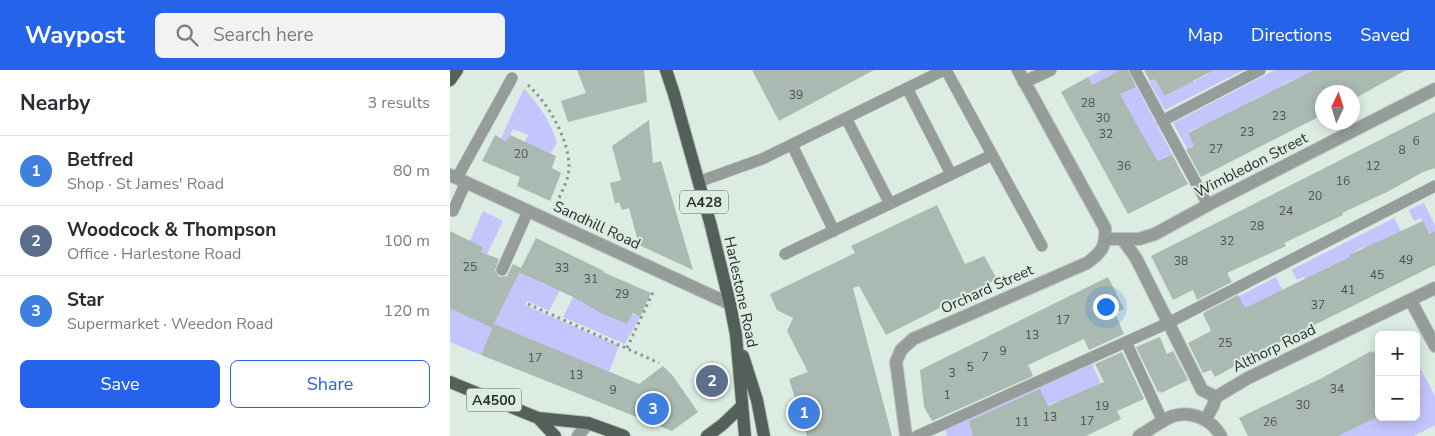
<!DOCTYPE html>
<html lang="en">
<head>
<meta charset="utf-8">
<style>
	body { margin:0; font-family:"Nunito Sans",sans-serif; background:#f2f2f3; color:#2b2b33 }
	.controls { position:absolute; right:15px; bottom:15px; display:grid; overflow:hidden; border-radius:8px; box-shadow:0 2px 12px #0003 }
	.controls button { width:45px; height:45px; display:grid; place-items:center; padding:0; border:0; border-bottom:1px solid #e1e1e2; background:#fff; color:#2b2b33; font:25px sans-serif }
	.compass { position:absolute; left:865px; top:15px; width:45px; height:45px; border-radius:50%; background:#fff; box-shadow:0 2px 12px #0003; rotate:4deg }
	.you { position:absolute; left:655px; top:236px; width:18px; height:18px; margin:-12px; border:4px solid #fff; border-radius:50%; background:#1a73e8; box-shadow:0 0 0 8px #1a73e833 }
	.badge { display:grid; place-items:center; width:32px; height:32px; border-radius:50%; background:#2563eb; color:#fff; font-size:16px; font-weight:700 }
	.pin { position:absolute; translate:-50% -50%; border:2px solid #fff; box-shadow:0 1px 5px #0006 }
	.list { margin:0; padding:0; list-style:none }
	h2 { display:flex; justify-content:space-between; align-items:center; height:65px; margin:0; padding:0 20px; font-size:21px }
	h2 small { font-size:16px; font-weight:400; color:#7c7c81 }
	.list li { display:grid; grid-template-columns:32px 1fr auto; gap:15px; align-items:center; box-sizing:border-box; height:70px; padding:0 20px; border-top:1px solid #e1e1e2 }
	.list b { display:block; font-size:19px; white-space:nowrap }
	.list p { margin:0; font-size:16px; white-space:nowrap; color:#7c7c81 }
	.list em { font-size:16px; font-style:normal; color:#7c7c81 }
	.actions { display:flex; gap:10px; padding:15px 20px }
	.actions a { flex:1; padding:11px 0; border:1px solid #2563eb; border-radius:8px; text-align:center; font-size:18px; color:#2563eb }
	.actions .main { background:#2563eb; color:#fff }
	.icon { flex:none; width:28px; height:28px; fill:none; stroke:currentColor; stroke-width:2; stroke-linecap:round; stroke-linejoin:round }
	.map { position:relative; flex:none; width:985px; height:366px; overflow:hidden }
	header { display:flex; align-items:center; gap:30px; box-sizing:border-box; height:70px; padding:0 25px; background:#2563eb; color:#fff }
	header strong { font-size:24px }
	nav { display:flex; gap:28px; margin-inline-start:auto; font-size:18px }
	.search { width:350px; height:45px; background:#f2f2f3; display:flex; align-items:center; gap:12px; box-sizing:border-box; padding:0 18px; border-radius:8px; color:#7c7c81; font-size:19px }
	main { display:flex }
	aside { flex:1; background:#fff }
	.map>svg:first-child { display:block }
	.green { fill:#c4c5fd }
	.building { fill:#aab9b1 }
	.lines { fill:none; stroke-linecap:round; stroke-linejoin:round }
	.lane-casing { stroke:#b8c6be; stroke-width:12 }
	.street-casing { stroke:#b8c6be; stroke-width:14 }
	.primary-casing { stroke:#b8c6be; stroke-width:14 }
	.path { stroke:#8a968f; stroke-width:3; stroke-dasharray:2.5 4; stroke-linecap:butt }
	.lane { stroke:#969c99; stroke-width:11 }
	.street { stroke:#969c99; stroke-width:12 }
	.primary { stroke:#535f59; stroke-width:12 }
	.labels { text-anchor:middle; stroke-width:4; stroke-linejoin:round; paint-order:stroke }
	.number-label { font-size:12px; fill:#49524d }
	.shield { fill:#dcece3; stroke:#5f6863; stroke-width:1 }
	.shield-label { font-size:14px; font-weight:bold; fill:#292f2c }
	.street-label { font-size:15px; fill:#292f2c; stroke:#dcece3 }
</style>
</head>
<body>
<header>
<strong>Waypost</strong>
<div class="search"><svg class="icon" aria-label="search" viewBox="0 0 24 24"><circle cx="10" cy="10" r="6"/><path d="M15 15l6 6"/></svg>Search here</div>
<nav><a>Map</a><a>Directions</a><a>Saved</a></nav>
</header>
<main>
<aside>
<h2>Nearby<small>3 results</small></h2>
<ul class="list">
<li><span class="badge" style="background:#3f7fe0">1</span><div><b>Betfred</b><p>Shop · St James' Road</p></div><em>80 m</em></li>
<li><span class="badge" style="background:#5c6f8a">2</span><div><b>Woodcock &amp; Thompson</b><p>Office · Harlestone Road</p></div><em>100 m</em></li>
<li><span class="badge" style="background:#3f7fe0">3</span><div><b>Star</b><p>Supermarket · Weedon Road</p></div><em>120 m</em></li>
</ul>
<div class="actions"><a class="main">Save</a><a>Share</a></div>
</aside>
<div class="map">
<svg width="985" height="366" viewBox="0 0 985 366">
	<rect width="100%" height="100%" fill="#dcece3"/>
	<path class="green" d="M652,0H678L729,97L713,105L693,66L676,75L659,45L662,4L642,15L638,7Z
		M737,0L743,12L758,4L756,0H794L715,40L699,12L705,9L716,26L727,20L718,2Z
		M825,0H867L854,17L849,7L832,15L838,26L823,33L818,23L800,31L807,42L759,66L753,55L738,62L744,76L737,78L723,53Z
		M74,18C91,39 98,47 107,72L101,83L91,79L73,76L78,65L63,59L57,71L51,68Z
		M974,133L985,155V161L979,164L971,148L964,151L959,140Z
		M33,141L53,151L37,184L31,182L33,177L20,171Z
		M944,148L958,174L921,193L913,177L899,185L906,201L885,195L871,201L862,223L854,207L847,210L841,200Z
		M68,203L104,218L108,208L114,212L99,241L77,231L75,235L169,276L159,302L44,255L31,285L0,272V237L44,254Z
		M826,207L840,234L817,246L764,250L757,253L753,245Z
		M128,217L135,221L130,232C149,240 171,238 190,247L175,274L113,247Z
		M642,294L657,327L616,346L608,331L523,366H497L495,359Z
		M970,298L985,326V355L964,366H868L929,344V347H966V326L972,323L966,309V299Z"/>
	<path class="building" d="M127,0H194L197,32L118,52L111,31L136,23Z
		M302,0H424L329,51Z
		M670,0H678L686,17L670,24L693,66L708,91L722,85L738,114L678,144L611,22L638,7L642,15Z
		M694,0H764L715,26L705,9L700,11Z
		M864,0H956L902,30V22H872V45L751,107L736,79L744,76L738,63Z
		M985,42V98L973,102L937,122L892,143L893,145L834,173L836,176L777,203L782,212L747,230L743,220L723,230L701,186Z
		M199,50L203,93L211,91L243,200L189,175L179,138L172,140L169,132L165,134L160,113L171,110L162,76Z
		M45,65L56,71L60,65L106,86L102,98L111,103L100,131L67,116L70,107L32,91Z
		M487,135L515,194L534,186L547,209L436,265L409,216L403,218L442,366H357L339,309L358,302L337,261L343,248L327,240L320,224L405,183L401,176Z
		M973,151L979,164L985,161V195L808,283L765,307L761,300L753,303L738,273L761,261L753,243L788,225L795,238L900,187L899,185Z
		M0,161L33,177L31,182L49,189L45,200L49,207L57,206L63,194L71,198L86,168L154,201L153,202L201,223L190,247L183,243L177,254L153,244L123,227L95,214L69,203L44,254L189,314L213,296L223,306L248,342L222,361L31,285L44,254L42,258L0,238Z
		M658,207L674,239L665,243L674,264L639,280L634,269L578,295L583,306L482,351L474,337L470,300Z
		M710,267L717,284L723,281L738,310L711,323L710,321L708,322L686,277Z
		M929,279V346L888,366H798L789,348L872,308L921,281L922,283Z
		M672,282L694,329L667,341L671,349L636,366H523L519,351L590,319L598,336L654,312L645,294Z
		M966,309L972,323L966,326Z"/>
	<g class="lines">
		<g class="lane-casing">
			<path id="lane" d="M496,0L592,176
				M685,0L758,135
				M457,18L501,104
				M396,48L440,134
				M712,51L810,0
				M342,75L384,161
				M7,108L62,8
				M248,112L312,89L494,0
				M3,141L16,112
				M335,184L542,85
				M52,200L78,141
				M676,272L713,352
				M467,366L718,253L985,116"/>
		</g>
		<g class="street-casing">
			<path id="street" d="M574,12L600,0
				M0,105L280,234
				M655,169H689L705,164L758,135L985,19
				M673,170L686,188L752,320L766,327
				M961,231L985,276
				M756,349L763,336L766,327L798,308L985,218
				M128,366L138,353
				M456,366L446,292L451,280L463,269L637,193C652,182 656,177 655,158L568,0
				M689,366C700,360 712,350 723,346C742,340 762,350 771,366"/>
		</g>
		<g class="primary-casing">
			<path id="primary" d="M216,0L224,24L261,156L280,234L286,265L295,366
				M0,10L7,0
				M293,286L307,330L314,366
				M0,312L88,348L138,353L174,366
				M88,348L105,366
				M257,366L272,355L292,336"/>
		</g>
		<path class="path" d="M78,15C98,33 119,69 119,97C119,110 111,123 106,134
			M78,234L209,293
			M177,278L204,220"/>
		<use href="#lane" class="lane"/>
		<use href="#street" class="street"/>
		<use href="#primary" class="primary"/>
	</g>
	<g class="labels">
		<g class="number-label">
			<text x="346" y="29">39</text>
			<text x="638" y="37">28</text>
			<text x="829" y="50">23</text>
			<text x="653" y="52">30</text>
			<text x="797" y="66">23</text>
			<text x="656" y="68">32</text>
			<text x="966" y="75">6</text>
			<text x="766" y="83">27</text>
			<text x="952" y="84">8</text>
			<text x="71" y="88">20</text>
			<text x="674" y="100">36</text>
			<text x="923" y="100">12</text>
			<text x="893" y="115">16</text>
			<text x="865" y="130">20</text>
			<text x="836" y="145">24</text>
			<text x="807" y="160">28</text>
			<text x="777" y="175">32</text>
			<text x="956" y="194">49</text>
			<text x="731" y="195">38</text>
			<text x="20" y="201">25</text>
			<text x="112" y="202">33</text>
			<text x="927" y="209">45</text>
			<text x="141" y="213">31</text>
			<text x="898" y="224">41</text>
			<text x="172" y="228">29</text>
			<text x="868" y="239">37</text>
			<text x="613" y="254">17</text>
			<text x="582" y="269">13</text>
			<text x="775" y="277">25</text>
			<text x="553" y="285">9</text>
			<text x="535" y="291">7</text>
			<text x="85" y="292">17</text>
			<text x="520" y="301">5</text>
			<text x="502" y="307">3</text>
			<text x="126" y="309">13</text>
			<text x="887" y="323">34</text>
			<text x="163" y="324">9</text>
			<text x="497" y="329">1</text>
			<text x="853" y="339">30</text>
			<text x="652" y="340">19</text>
			<text x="600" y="351">13</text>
			<text x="637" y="355">17</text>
			<text x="572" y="356">11</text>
			<text x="820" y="356">26</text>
		</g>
		<g class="shield">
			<rect x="230" y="120.5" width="48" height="23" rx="4"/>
			<rect x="16.5" y="318.5" width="55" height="23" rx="4"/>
		</g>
		<g class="shield-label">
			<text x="254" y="137">A428</text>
			<text x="44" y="335">A4500</text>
		</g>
		<g class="street-label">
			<text transform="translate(801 95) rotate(-27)" y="5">Wimbledon Street</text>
			<text transform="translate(147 155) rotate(25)" y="5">Sandhill Road</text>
			<text transform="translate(537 219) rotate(-24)" y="5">Orchard Street</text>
			<text transform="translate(291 222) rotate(78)" y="5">Harlestone Road</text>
			<text transform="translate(824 278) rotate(-26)" y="5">Althorp Road</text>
		</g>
	</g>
</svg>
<div class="controls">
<button>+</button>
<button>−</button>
</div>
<svg class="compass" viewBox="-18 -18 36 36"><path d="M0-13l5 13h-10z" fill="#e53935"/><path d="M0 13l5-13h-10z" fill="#7c7c81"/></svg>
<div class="you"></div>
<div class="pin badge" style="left:354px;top:343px;background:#3f7fe0">1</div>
<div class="pin badge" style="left:262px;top:311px;background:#5c6f8a">2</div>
<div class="pin badge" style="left:203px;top:339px;background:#3f7fe0">3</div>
</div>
</main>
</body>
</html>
